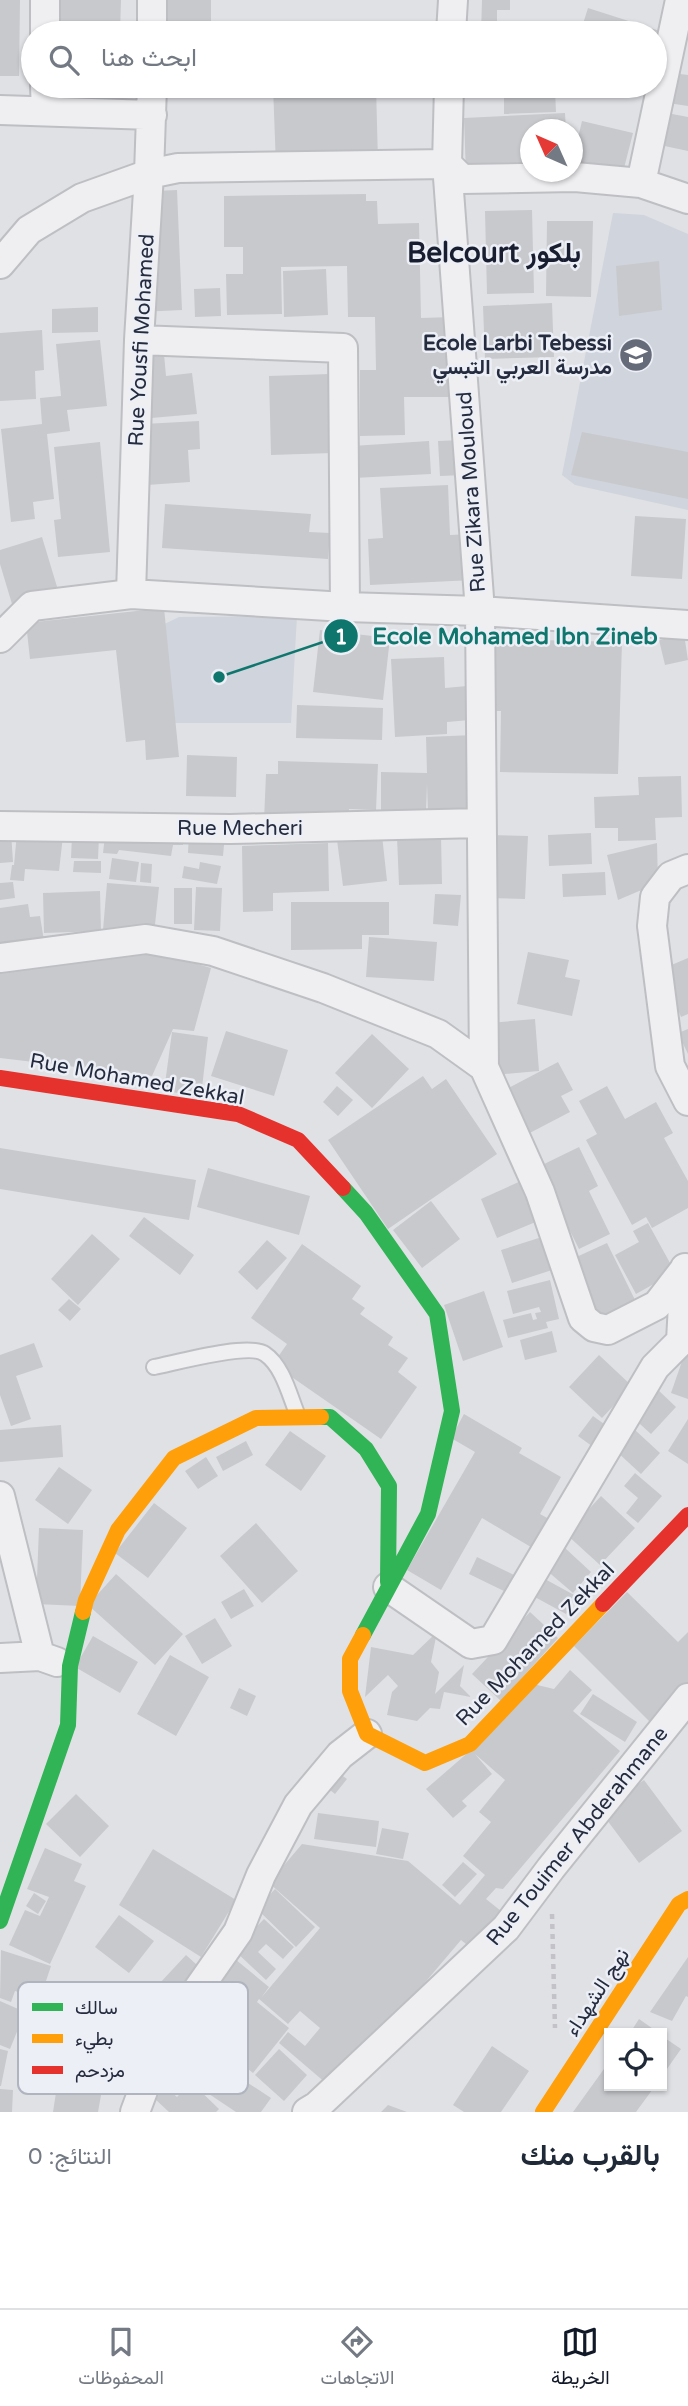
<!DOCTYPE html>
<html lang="ar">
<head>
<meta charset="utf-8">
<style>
	body { margin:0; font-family:"Varela Round",Vazirmatn,sans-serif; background:#f2f2f3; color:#1f2937; direction:rtl }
	.controls { position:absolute; right:21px; bottom:21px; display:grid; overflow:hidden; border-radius:0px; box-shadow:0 2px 5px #0004 }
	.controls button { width:63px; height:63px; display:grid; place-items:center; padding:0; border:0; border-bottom:2px solid #e0e1e3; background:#fff; color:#1f2937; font:35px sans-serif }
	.compass { position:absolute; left:520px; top:119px; width:63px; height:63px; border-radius:50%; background:#fff; box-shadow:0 2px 5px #0004; rotate:315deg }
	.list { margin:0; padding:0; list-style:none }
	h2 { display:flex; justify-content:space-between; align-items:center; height:91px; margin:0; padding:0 28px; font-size:30px }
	h2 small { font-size:23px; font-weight:400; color:#747a83 }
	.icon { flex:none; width:38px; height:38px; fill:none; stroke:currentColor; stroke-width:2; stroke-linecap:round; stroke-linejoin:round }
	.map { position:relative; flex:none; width:688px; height:2112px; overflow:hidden; direction:ltr }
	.search { position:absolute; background:#fff; box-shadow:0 2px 5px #0004; left:21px; right:21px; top:21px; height:77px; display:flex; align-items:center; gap:18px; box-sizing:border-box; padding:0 24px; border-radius:38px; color:#747a83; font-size:26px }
	.sheet { height:196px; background:#fff }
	nav { display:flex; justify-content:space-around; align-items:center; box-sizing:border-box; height:98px; border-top:2px solid #e0e1e3; background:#fff; font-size:19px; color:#747a83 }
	nav a { display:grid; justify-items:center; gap:4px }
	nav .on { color:#111827 }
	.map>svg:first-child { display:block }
	.built { fill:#d0d4dc }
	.building { fill:#c8c9cd }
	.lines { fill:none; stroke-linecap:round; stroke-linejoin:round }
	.lane-casing { stroke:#bebfc3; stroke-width:18 }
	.street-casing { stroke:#bebfc3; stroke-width:32 }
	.path { stroke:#c2c2c8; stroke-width:4.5; stroke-dasharray:5 5; stroke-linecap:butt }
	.lane { stroke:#efeff2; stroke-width:14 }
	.street { stroke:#efeff2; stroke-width:28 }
	.fast { stroke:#30b455; stroke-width:16 }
	.slow { stroke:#ff9f0a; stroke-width:16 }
	.jam { stroke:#e5322d; stroke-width:16 }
	.labels { text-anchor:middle; stroke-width:5; stroke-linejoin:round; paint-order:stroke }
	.street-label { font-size:21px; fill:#252c3f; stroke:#eceff5 }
	.poi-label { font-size:21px; font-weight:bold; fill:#252c3f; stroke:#eceff5; text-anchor:end }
	.district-label { font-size:28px; font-weight:bold; fill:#181e30; stroke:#eceff5 }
	.key { fill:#eceff5; stroke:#b0b4be; stroke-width:2 }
	.key-label { font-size:19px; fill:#252c3f }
	.leader { fill:none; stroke:#0f766e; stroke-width:2.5 }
	.callout-dot { fill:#0f766e; stroke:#eceff5; stroke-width:2.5 }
	.mark-label { font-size:21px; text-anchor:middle; font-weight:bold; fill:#fff }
	.callout-label { font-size:23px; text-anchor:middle; font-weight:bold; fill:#0f766e; stroke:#eceff5; stroke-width:5; stroke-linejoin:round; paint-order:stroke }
</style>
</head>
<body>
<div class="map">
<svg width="688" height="2112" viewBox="0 0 688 2112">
	<rect width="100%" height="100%" fill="#e0e1e5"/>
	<path class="built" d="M613,213L644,215L688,234V510L575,485L562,475Z
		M297,616L291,723H143L148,632L179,617Z"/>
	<path class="building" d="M0,0H20L19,76H0Z
		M58,0H121L120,33H57Z
		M166,0H211V33H167Z
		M482,0H510V10H497V33H481Z
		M588,8L663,32L655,55V33H580Z
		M672,73L688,75V106L668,103Z
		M273,86H376L378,162L276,166Z
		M555,86H592L590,96Z
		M555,90L556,112L504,114V92Z
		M565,113L566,130H530V162L497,163L498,172L466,174L464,118Z
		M667,113L688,117V151L660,145Z
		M582,121L633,133L622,176L572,164Z
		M177,190L182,310L140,312L135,192Z
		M366,194V201H377L378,224L419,223L421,318L452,317L453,397H404L405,435L360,436V370H376L375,317H348L347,266L281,267L282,314L227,315L226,274H243V247H224V196Z
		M532,210L534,293L487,294L485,211Z
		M547,221H593L591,297L546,296Z
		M659,261L662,310L619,316L616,266Z
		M326,269L328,315L284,317L283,271Z
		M220,288L221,316L195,317L194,289Z
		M552,303L554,357L485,359L483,306Z
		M98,307V332L52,333V309Z
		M42,330L44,370L35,371L36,399L0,401V333Z
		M100,340L107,406L67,410L70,431L47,434L54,499L33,502L35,519L11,522L1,429L42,424L40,398L61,396L56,344Z
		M164,354L166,376L192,373L197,414L140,419L134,358Z
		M330,374L332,453L271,455L269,376Z
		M199,421L200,449L188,450L190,482L147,485L144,424Z
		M582,432L688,452V499L571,475Z
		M462,440L464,475L440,476L438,441Z
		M429,441L431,474L354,478L352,446Z
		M100,442L110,552L58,557L54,520L61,519L54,447Z
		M448,485L450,535L471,534L473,580L370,585L368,539L383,538L380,488Z
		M165,504L311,514L309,532L330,533L328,559L162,548Z
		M635,516L686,519L682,579L631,576Z
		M42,537L58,590L12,604L0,564V550Z
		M164,608L179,757L146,760L145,740L126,742L116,650L30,659L26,623Z
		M320,630L390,638L383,700L313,692Z
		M684,634L688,660L665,665L659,640Z
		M503,639L622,642L618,774L500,772L501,711H485L487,653Z
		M444,657L445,688L467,686L470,720L447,722V734L395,737L391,659Z
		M297,705L383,708L382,740L296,738Z
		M474,735L476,811L428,813L427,784L426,812H381V772L427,773L426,737Z
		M187,755L237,757L236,797L186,796Z
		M278,761L378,764L376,810L349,809L348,823L264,820L266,774H278Z
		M681,776L682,817L655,818L656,840L618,841V828H595L594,797L639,795L638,777Z
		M11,832L13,862L0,863V833Z
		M183,832V845H173L171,856L119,850L117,854L103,853L105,836Z
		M189,832L225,834L223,856L188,853Z
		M17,833L63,836L59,871L25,869L24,881L10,880L12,865H14Z
		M591,833L592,864L549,866L548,835Z
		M382,835L387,881L343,886L337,840Z
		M488,835L528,836L525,899L486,898Z
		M72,836L99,837L98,859L71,858Z
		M441,836L442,884L399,885L397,837Z
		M328,843L329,891L273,893V911L243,912L242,846Z
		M657,843L658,883L618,900L607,855Z
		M112,858L139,862L136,882L109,879Z
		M74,861H101V873L73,872Z
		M200,862L221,866L217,884L182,878L184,866L199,869Z
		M141,863L152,864L151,883L140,882Z
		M605,872L606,895L563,897L562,874Z
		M13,882L15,898L0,900V883Z
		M107,883L159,887L154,934L103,930Z
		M196,887L222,888L220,931L194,930Z
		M174,888H192V924H174Z
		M100,891L101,931L44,933L43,893Z
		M435,894L461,895L458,926L433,924Z
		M291,902H389V935H362V949L291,950Z
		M28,904L30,917L40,916L45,947L0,953V908Z
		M369,937L437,942L434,981L366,977Z
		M145,949L211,968L194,1031L173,1029L152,1076L0,1058V970Z
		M528,952L569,960L565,977L580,980L572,1016L517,1004Z
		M688,958V1014L681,1017L662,969Z
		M535,1019L539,1071L494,1075L489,1023Z
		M688,1029V1054L678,1033Z
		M226,1031L288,1050L274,1096L211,1076Z
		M172,1032L208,1037L201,1096L164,1091Z
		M372,1034L409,1069L372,1108L335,1073Z
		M558,1062L573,1090L561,1096L570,1112L522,1137L499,1093Z
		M423,1076L432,1089L446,1079L497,1154L388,1229L328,1140Z
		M337,1086L353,1100L338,1116L323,1102Z
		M607,1086L625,1119L656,1102L673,1133L664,1138L688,1181V1208L652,1228L646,1217L632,1225L586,1140L597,1134L579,1101Z
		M579,1147L598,1186L589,1191L610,1234L579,1249L538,1167Z
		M0,1148L196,1180L189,1220L0,1189Z
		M208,1168L310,1196L299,1235L197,1207Z
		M521,1181L538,1221L497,1238L481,1199Z
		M431,1201L460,1239L422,1268L393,1230Z
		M144,1217L194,1255L180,1275L129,1236Z
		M648,1223L675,1272L636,1294L615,1255L639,1242L633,1231Z
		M92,1234L120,1259L78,1305L51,1279Z
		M542,1237L552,1270L512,1283L501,1250Z
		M267,1240L287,1258L257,1290L238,1272Z
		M607,1243L636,1302L601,1319L572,1259Z
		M302,1244L361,1286L352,1299L365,1308L360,1314L393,1337L388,1345L408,1358L398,1372L417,1387L381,1439L273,1364L287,1344L251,1318Z
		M550,1280L559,1319L546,1322L548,1328L508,1338L503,1320L531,1313L533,1320L537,1319L535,1313L541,1312L539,1307L513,1314L507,1291Z
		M484,1291L503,1347L463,1361L444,1305Z
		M69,1299L81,1309L70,1321L58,1310Z
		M552,1331L557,1352L525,1360L520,1340Z
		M34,1343L43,1367L16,1376L31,1419L11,1426L0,1395V1355Z
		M688,1344V1399L671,1393Z
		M599,1355L632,1386L602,1418L569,1387Z
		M655,1387L676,1407L651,1434L630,1415Z
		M464,1414L522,1448L519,1453L561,1477L540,1514L558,1524L541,1553L482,1518L441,1590L407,1570L475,1452L451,1438Z
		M593,1416L611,1429L596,1449L578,1436Z
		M688,1419V1464L668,1451Z
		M61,1425L63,1457L0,1462V1430Z
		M635,1430L660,1453L641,1474L616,1451Z
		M290,1431L326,1456L301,1491L265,1465Z
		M246,1441L253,1455L223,1471L216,1457Z
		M206,1457L218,1476L198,1489L185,1471Z
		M59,1467L92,1490L68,1524L35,1500Z
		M635,1473L662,1496L638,1523L626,1513L638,1498L624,1486Z
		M601,1496L635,1528L600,1565L566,1534Z
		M154,1503L187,1528L148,1578L115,1553Z
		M256,1523L298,1571L262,1603L220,1556Z
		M39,1528L83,1530L80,1606L36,1604Z
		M565,1548L591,1572L573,1593L545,1569Z
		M477,1557L514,1575L506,1592L469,1574Z
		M116,1574L183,1634L155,1665L88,1605Z
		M543,1578L576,1596L566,1614L533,1596Z
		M244,1589L254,1606L231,1619L221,1602Z
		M627,1592L678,1642L688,1632V1686L651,1723L574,1646Z
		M530,1612L558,1638L501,1701L472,1674Z
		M215,1618L232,1646L202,1664L185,1636Z
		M437,1632L431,1662L439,1672L435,1694L464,1665L460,1686L471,1697L444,1692L440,1709L430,1708L417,1721L387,1715L392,1692L398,1686L388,1675L365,1697L371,1647L413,1655Z
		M93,1636L138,1662L120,1693L75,1667Z
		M170,1655L209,1677L176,1736L137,1714Z
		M570,1670L592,1690L573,1711L620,1751L503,1889L496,1888L486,1899L501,1911L471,1948L461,1940L334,2090L279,2043L288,2032L305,2046L320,2028L300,2011L288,2024L259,1999L257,2002L289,2028L253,2073L216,2043L241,2013L210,1987L235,1959L269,1987L261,1998L320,1928L269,1883L302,1844L408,1861L460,1905L485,1875L463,1856L491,1822L479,1812L505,1780L475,1754L492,1774L462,1801L467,1806L453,1818L426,1789L471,1750L533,1684L554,1689Z
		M239,1688L256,1696L247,1716L230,1708Z
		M593,1694L637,1722L625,1742L580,1714Z
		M336,1771L347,1779L335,1794L325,1786Z
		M644,1780L682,1831L639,1863L601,1812Z
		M76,1794L109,1826L80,1857L46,1824Z
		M318,1813L379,1821L376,1847L314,1839Z
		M382,1828L409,1833L403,1859L376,1854Z
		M45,1848L82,1864L74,1881L86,1886L50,1964L9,1945L25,1910L40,1916L49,1897L27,1889Z
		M153,1849L236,1900L201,1957L119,1905Z
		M463,1862L477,1874L455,1897L442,1885Z
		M275,1889L315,1927L296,1947L257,1909Z
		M34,1893L46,1901L38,1914L26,1906Z
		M119,1915L154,1941L129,1973L95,1947Z
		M264,1919L294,1947L283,1959L266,1944L258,1952L276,1969L266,1980L234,1950Z
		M1,1950L51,1966L40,1999L15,1991L11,2002L0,1998Z
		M186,1955L207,1974L181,2003L159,1984Z
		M688,1957V1997L686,1996L672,2021L650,2012Z
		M0,2001L25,2012L10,2049L0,2045Z
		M639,2019L659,2033H630Z
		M87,2025L120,2031L113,2074L105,2073L98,2112H53L61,2060L81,2062Z
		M662,2036L681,2049L662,2076Z
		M492,2046L529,2071L501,2112H464L453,2105Z
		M0,2049L8,2051L1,2086H0Z
		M279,2049L307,2075L284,2101L255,2075Z
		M216,2053L246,2074L242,2079L271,2098L261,2112H236L194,2084Z
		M609,2062V2086H655L636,2112H573Z
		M191,2082L219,2109L216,2112H169L155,2099L166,2087L177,2097Z
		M0,2089L13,2090L12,2112H0Z
		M388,2105L407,2112H381Z"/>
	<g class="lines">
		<g class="lane-casing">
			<path id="lane" d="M154,1367C175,1363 250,1342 265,1354C283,1366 290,1397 298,1416"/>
		</g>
		<g class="street-casing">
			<path id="street" d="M45,0V33
				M152,33V0
				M451,33L453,0
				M45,86L46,111
				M449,86L447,164L480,611L484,1067
				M0,110L152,115
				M641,183L680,0
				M0,264L29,230L82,198L149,174L178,168L447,164L462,179L575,177L641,183L688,199
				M139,340L343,348L345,607
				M131,594L139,340L149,174L152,86
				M0,638L32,606L131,594L345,607L480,611L688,625
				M0,826L230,829L480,823
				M688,869L671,876L655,897L652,926L670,1066L688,1101
				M0,958L146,939L213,951L323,988L438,1034L484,1067L540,1192L583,1318L594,1327L608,1330L657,1305L684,1270
				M0,1496L40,1656
				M388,1587L471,1644L493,1640L655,1367L681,1341L685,1268
				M0,1658L40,1656L57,1662
				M135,2112L147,2080L177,2019L238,1932L261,1875L298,1805L340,1755L367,1734
				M307,2112L317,2106L506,1928L551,1868L688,1698"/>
		</g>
		<path class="path" d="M552,1914L555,2028"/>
		<use href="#lane" class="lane"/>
		<use href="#street" class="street"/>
		<path class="fast" d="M343,1188L366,1213L437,1314L452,1411L428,1514L363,1635
			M321,1417H330L366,1449L389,1486L388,1582
			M0,1921L68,1725L70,1666L83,1612"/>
		<path class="slow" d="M83,1612L86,1600L118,1530L174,1458L256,1418L321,1417
			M363,1635L350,1659V1691L367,1734L425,1763L470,1744L603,1604
			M543,2112L679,1904L688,1899"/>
		<path class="jam" d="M0,1078L238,1114L298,1140L343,1188
			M603,1604L688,1515"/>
	</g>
	<defs>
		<g id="school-disc" transform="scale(1.75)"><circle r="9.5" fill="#666b79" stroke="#eceff5"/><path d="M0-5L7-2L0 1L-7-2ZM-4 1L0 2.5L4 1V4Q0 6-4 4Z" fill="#fff"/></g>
	</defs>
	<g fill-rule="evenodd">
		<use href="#school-disc" x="636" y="355"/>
	</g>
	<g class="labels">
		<g class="street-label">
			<text transform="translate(141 340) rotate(-87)" y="7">Rue Yousfi Mohamed</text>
			<text transform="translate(471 492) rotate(-94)" y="7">Rue Zikara Mouloud</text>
			<text x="240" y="835">Rue Mecheri</text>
			<text transform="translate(137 1079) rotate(10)" y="7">Rue Mohamed Zekkal</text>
			<text transform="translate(535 1644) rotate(-46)" y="7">Rue Mohamed Zekkal</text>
			<text transform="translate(577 1836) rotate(-51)" y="7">Rue Touimer Abderahmane</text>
			<text transform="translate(597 1992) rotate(-57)" y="7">نهج الشهداء</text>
		</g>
		<g class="poi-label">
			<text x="612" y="350">Ecole Larbi Tebessi<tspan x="612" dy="24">مدرسة العربي التبسي</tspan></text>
		</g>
		<g class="district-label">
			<text x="494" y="262">Belcourt بلكور</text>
		</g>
	</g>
	<rect x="18" y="1982" width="230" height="112" rx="10" class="key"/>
	<rect x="32" y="2003" width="31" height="8" fill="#30b455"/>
	<rect x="32" y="2034" width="31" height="9" fill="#ff9f0a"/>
	<rect x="32" y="2066" width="31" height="8" fill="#e5322d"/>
	<g class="key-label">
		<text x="75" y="2014">سالك</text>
		<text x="75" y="2045">بطيء</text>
		<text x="75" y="2077">مزدحم</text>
	</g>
	<path class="leader" d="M219 677L341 636"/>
	<g class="callout-dot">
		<circle cx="219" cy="677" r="7"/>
		<circle cx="341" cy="636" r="18"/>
	</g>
	<g class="mark-label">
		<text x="341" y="644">1</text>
	</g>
	<g class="callout-label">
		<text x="515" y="644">Ecole Mohamed Ibn Zineb</text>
	</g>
</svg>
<div class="controls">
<button><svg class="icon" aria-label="locate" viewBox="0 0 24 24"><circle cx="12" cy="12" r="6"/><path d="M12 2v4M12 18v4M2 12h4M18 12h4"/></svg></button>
</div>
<svg class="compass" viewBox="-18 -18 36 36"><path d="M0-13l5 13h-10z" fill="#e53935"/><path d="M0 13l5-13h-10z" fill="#747a83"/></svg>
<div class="search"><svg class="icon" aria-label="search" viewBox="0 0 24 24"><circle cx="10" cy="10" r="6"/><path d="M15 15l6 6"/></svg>ابحث هنا</div>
</div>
<section class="sheet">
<h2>بالقرب منك<small>النتائج: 0</small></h2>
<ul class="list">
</ul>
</section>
<nav>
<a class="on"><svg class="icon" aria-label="map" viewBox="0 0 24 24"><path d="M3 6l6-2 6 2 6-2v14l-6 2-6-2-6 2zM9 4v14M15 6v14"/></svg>الخريطة</a>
<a><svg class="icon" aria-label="directions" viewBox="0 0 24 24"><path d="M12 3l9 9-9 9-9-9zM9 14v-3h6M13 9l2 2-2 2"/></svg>الاتجاهات</a>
<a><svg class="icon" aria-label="saved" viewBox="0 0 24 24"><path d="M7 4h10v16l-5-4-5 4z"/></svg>المحفوظات</a>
</nav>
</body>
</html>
